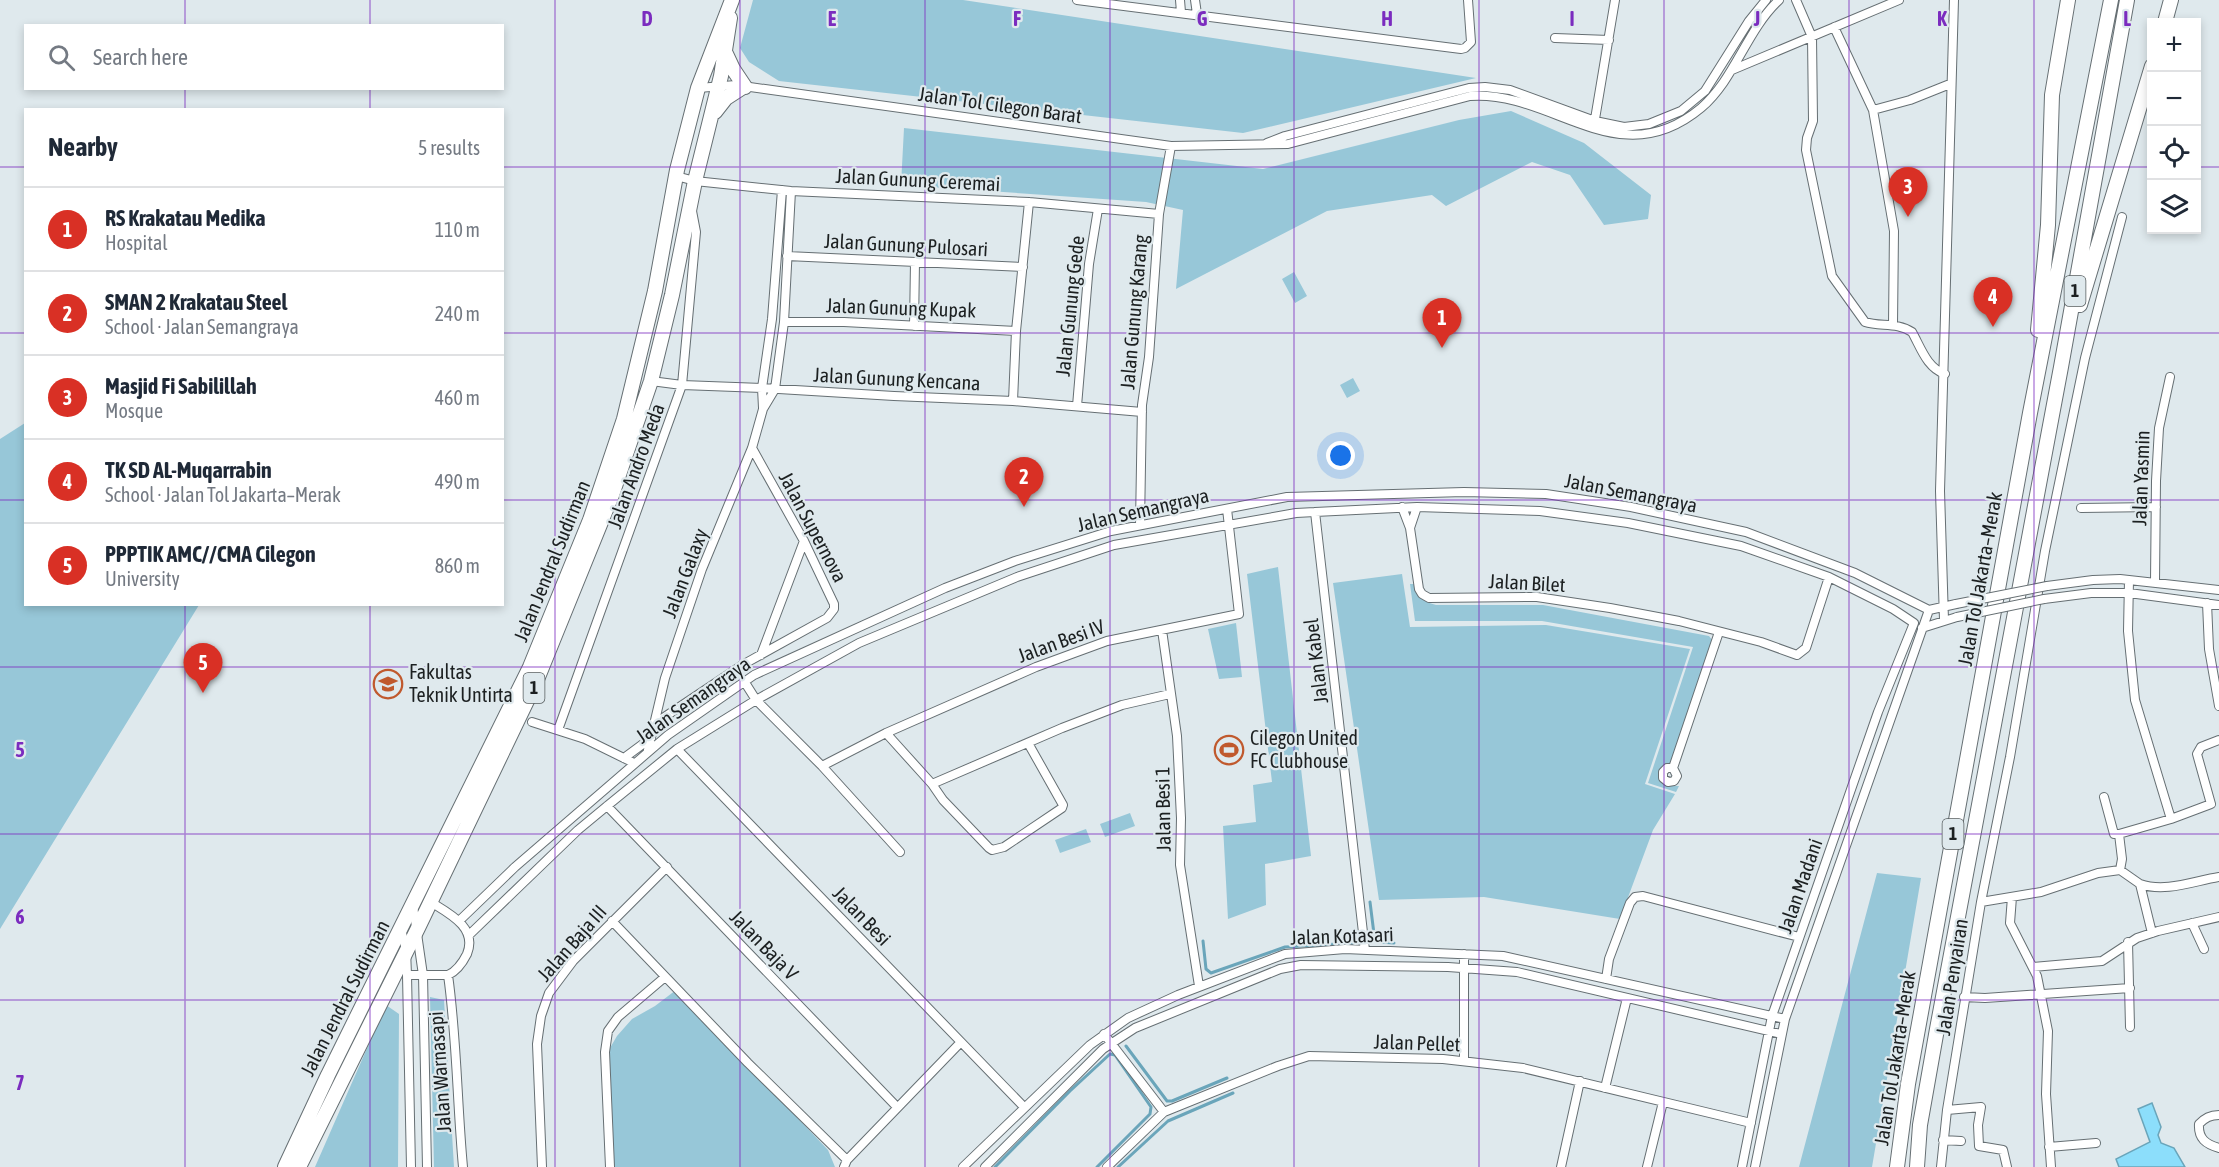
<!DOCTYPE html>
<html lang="en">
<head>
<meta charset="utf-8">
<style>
	body { margin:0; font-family:"Asap Condensed",sans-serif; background:#f2f2f3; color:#1f2937 }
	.controls { position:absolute; right:18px; top:18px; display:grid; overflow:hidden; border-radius:0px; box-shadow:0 3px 9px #0003 }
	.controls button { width:54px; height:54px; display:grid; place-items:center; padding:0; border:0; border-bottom:2px solid #e0e1e3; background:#fff; color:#1f2937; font:30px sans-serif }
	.you { position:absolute; left:1341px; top:456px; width:21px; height:21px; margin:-15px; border:4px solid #fff; border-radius:50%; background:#1a73e8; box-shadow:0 0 0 9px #1a73e833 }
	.badge { display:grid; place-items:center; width:39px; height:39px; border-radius:50%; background:#d93025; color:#fff; font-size:20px; font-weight:700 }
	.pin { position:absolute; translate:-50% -50px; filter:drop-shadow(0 2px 3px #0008) }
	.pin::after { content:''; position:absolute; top:32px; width:21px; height:18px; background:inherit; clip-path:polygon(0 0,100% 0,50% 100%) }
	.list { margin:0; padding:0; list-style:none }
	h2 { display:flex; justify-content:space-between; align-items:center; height:78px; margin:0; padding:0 24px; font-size:26px }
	h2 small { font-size:20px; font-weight:400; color:#747a83 }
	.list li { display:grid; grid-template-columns:39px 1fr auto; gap:18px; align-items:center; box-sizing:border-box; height:84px; padding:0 24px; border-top:2px solid #e0e1e3 }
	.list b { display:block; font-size:22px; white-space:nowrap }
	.list p { margin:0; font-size:20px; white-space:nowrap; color:#747a83 }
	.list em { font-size:20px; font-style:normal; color:#747a83 }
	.icon { flex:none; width:33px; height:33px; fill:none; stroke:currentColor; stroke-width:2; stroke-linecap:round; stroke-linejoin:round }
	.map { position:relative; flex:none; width:2219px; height:1167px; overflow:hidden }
	.search { position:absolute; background:#fff; box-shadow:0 3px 9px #0003; left:24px; top:24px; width:480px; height:66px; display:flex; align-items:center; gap:15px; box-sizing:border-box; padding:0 21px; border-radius:0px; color:#747a83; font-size:22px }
	.panel { position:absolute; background:#fff; box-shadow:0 3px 9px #0003; left:24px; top:108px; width:480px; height:498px; border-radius:0px }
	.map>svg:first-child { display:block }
	.green { fill:#97c7d8 }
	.water { fill:#8cdefb; stroke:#6aa5ba; stroke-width:1.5 }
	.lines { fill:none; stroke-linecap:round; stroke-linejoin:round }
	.stream { stroke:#6aa5ba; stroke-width:3 }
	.street-casing { stroke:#666f73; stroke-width:10 }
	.highway-casing { stroke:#666f73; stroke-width:16 }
	.street { stroke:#fff; stroke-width:8 }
	.highway { stroke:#fff; stroke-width:14 }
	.street-bridge-casing { stroke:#666f73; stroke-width:10; stroke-linecap:butt }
	.street-bridge { stroke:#fff; stroke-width:8 }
	.grid { fill:none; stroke:#7b2cbf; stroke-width:1.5; stroke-opacity:0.55 }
	.labels { text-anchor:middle; stroke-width:4.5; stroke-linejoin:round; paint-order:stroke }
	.shield { fill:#dfe9ed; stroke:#565c5e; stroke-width:1.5 }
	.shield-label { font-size:18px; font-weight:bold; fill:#1c2021 }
	.street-label { font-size:20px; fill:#1c2021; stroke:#dfe9ed }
	.poi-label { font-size:20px; fill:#1c2021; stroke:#dfe9ed; text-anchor:start }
	.grid-label { font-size:20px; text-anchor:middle; font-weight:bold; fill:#7b2cbf; stroke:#dfe9ed; stroke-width:4.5; stroke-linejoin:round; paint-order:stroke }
</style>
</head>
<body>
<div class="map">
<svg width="2219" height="1167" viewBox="0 0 2219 1167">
	<rect width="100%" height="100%" fill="#dfe9ed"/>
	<path class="green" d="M753,0H963L1476,78L1243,133L779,81L749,62L740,48Z
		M1511,111L1584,143L1651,195L1648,219L1604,225L1570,175L1532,162L1446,206L1432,195L1327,211L1176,289L1183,210L1146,202L901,185L904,128L1263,169L1459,120Z
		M1294,272L1307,296L1295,303L1282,279Z
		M1353,378L1360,391L1347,398L1340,385Z
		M25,423L26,604L199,605L0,929V439Z
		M1278,567L1311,856L1265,864L1266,905L1228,919L1223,826L1256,822L1253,785L1272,782L1247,574Z
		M1402,574L1410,627L1546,625L1690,649L1645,784L1675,794L1653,830L1620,919L1484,897L1379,900L1333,583Z
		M1410,584H1415C1417,597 1422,601 1436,605H1543L1709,636L1713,641L1670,769L1664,778L1669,786H1679L1676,792L1648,783L1693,647L1542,621H1415Z
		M1236,623L1242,677L1219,679L1208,629Z
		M1130,813L1135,826L1105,837L1100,824Z
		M1086,829L1091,842L1060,853L1055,840Z
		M1877,873L1921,878L1872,1167H1799Z
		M676,990L828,1150L835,1167H612L607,1053L617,1036L632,1019L655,1006Z
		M430,997L444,1000L454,1167H434Z
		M386,1005L399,1014L398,1167H315Z"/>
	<path class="water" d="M2152,1103L2161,1127L2158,1135L2161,1143L2174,1148L2185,1167H2119L2116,1159L2150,1142L2138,1109Z"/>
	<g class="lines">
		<path class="stream" d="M1370,902L1374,934L1380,942L1394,943
			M1203,941L1206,969L1211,973L1285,947L1353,943L1358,942L1361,936
			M1126,1046L1167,1101H1172L1227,1078
			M995,1167L1070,1091L1110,1054L1115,1055L1151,1107L1150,1114L1097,1167
			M1118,1167L1168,1121L1233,1093"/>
		<g class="street-casing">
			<path id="street" d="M1077,0L1461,49L1465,48L1471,42L1468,0
				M1180,0L1181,12
				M1195,0L1197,14
				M1796,0L1812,37L1813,121L1807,138L1806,150L1832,276L1865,322C1880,327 1897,322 1912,332C1921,348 1927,368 1945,374
				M1834,27L1873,110L1894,231L1893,325
				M1555,38L1609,40
				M1732,70L1899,0
				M698,88L736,85L1171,146L1288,144L1470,96C1553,90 1618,177 1701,108C1735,79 1746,31 1779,0
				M1873,110L1910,100L1950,84
				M1594,125L1615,0
				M1267,143L1285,136L1469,88L1485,87L1510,90L1595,121L1624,127L1649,124L1681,111L1705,91L1749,21L1766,0
				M676,176L695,181L791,191L1029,202L1159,214
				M787,256L1023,267
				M784,322H844L1016,331
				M914,326L915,262
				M651,381L682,385L762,388L894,396L1013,401L1142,412
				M1013,401L1016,331L1029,202
				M1077,406L1089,264L1098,209
				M763,408L762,388L772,319L782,190
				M1402,507L1410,528L1419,589L1422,594L1429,598L1537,597L1610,608L1679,621L1761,642L1797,655L1806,648L1829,577
				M2081,508L2156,507
				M1315,512L1365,950
				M1140,525L1142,405L1149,357L1159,214L1171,146
				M1410,528L1417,507
				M2129,580L2128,631L2135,700L2171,819
				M2155,582L2156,481L2159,428L2170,377
				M2047,586L2093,580L2120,579L2219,590
				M2044,599L2091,593H2129L2219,605
				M2207,603L2209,649L2219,706
				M1929,610L1956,604
				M1944,620L1940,491L1954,0
				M1922,628L1957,617
				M1162,630L1177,736L1181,818L1180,865L1199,986
				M761,655L804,541
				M744,681L756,700L822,766L900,852
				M532,722L585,739L634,763
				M654,724L744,664L827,618L834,609V604L804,541L752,448
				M558,730L682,385L696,232L692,211
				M886,733L932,784L1062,728L1122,705L1170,694
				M677,749L1024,1107
				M648,750L665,678L702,569L752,448L763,409L775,389L784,322L791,191
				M624,758L651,738
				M822,766L886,733L1036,667L1107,641L1239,614L1227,509
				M1673,768H1667L1663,772V778L1668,782L1674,781L1677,776L1673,768L1719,632
				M932,784L943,800L989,848L992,850L1004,847L1062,808L1063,805L1028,743
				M2104,797L2114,834H2119
				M2211,804L2197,754L2201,747L2219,740
				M607,806L897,1107
				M2120,870L2122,859L2119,834L2171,819L2211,804
				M2140,884C2165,893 2194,881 2219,877
				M2012,897L2010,923L2037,976L2048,1031L2046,1094L2051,1167
				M1981,902L2010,757L2045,551L2085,358L2122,217
				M413,906L423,975L427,1167
				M459,921L515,867L668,735L754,675L945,588L1015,561L1111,531L1287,497L1464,492L1546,494L1631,507L1746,532L1855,573L1929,610
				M612,921L748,1063L847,1160
				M2192,923L2204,949
				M401,929L406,950L407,975L411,1167
				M469,935L578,830L607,806L677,749L756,700L859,643L1017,577L1114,545L1296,513L1315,512L1417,507L1540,511L1628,523L1741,546L1829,577L1893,609L1914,623L1878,712L1772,1016L1742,1167
				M2128,942L2130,1027
				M2033,967L2102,961L2137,938L2158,931L2219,917
				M407,975H448C457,971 463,962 467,954C478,927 448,913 429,901
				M448,975C457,1039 457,1103 463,1167
				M1606,979L1609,959L1630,903L1635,897L1643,896L1799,937
				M1964,997L1985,998L2130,988
				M1104,1034L1164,1112
				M1464,1061V954
				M1605,1088L1627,998
				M1947,1110L1981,1107L1978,1125L1979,1146L2003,1150L2007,1167
				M2219,1115C2210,1115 2205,1118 2199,1124C2198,1139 2206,1144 2219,1148
				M1943,1140L1961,1141
				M2049,1147L2096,1143
				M542,1167L537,1044L541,1016L549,993L573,961L667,867
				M610,1167L605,1052L608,1031L618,1017L665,977
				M844,1167L847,1160L961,1042
				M963,1167L1090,1045L1128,1018L1178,995L1285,954L1345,949L1503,956L1785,1019
				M985,1167L1103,1049L1135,1028L1280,969L1301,965L1448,967L1517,972L1781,1034
				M1107,1167L1164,1112L1278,1066L1309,1056L1443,1059L1523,1068L1751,1123
				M1561,1167L1580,1081
				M1647,1167L1663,1102
				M1755,1167L1785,1019L1929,610
				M1941,1167L1947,1110L1981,902L2041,892L2098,873L2120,870L2140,884L2152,933"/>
		</g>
		<g class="highway-casing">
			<path id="highway" d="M2165,22L2171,0
				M726,54L733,69L745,87
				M715,112L726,98L743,87
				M2080,305L2152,66
				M2038,330L2048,225L2052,95L2068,0
				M285,1167L328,1075L530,667L590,520L624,419L655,291L677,170L698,88L732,0
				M299,1167L418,928L536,682L612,495L651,381L672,295L695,181L721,76L730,18
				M1897,1167L1908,1084L2030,413L2111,0
				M1917,1167L1920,1125L1937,1029L2061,367L2127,0"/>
		</g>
		<use href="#street" class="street"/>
		<use href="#highway" class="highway"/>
		<g class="street-bridge-casing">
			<path id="street-bridge" d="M1956,604L2047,586
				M1957,617L2044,599"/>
		</g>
		<use href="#street-bridge" class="street-bridge"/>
	</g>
	<path class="grid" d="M185,0V26M370,0V26M555,0V1167M740,0V1167M925,0V1167M1110,0V1167M1294,0V1167M1479,0V1167M1664,0V1167M1849,0V1167M2034,0V1167M185,88V110M370,88V110M0,167H26M502,167H2152M2196,167H2219M0,333H26M502,333H2219M0,500H26M502,500H2219M185,604V1167M370,604V1167M0,667H2219M0,834H2219M0,1000H2219"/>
	<defs>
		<g id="university-ring" transform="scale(1.5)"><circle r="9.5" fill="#dfe9ed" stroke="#c0592d" stroke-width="1.5"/><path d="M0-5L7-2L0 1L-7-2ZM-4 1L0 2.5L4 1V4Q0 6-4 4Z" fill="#c0592d"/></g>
		<g id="stadium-ring" transform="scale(1.5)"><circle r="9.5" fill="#dfe9ed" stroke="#c0592d" stroke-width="1.5"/><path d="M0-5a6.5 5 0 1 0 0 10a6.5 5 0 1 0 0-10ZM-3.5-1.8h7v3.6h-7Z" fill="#c0592d"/></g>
	</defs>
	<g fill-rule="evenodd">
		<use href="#university-ring" x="388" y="684"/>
		<use href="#stadium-ring" x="1229" y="750"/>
	</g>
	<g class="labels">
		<g class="shield">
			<rect x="2064.5" y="276" width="21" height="30" rx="4.5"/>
			<rect x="523.5" y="673" width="21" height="30" rx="4.5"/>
			<rect x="1942.5" y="819" width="21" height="30" rx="4.5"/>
		</g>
		<g class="shield-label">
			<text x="2075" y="297">1</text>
			<text x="534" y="694">1</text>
			<text x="1953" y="840">1</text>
		</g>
		<g class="street-label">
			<text transform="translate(1000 105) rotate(8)" y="7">Jalan Tol Cilegon Barat</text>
			<text transform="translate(918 180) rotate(3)" y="7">Jalan Gunung Ceremai</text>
			<text transform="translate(906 245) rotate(3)" y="7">Jalan Gunung Pulosari</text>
			<text transform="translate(1070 306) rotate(-84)" y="7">Jalan Gunung Gede</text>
			<text transform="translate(901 308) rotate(2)" y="7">Jalan Gunung Kupak</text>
			<text transform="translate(1134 312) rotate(-85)" y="7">Jalan Gunung Karang</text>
			<text transform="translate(897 379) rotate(3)" y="7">Jalan Gunung Kencana</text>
			<text transform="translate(636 466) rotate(-70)" y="7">Jalan Andro Meda</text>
			<text transform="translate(2141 478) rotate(-88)" y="7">Jalan Yasmin</text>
			<text transform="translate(1631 493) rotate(11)" y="7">Jalan Semangraya</text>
			<text transform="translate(1143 510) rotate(-13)" y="7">Jalan Semangraya</text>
			<text transform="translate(813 527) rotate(62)" y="7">Jalan Supernova</text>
			<text transform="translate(552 561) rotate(-68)" y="7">Jalan Jendral Sudirman</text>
			<text transform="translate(685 573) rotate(-69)" y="7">Jalan Galaxy</text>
			<text transform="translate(1980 579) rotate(-80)" y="7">Jalan Tol Jakarta–Merak</text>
			<text transform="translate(1527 583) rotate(3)" y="7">Jalan Bilet</text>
			<text transform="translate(1061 641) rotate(-20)" y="7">Jalan Besi IV</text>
			<text transform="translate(1316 661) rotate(-97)" y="7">Jalan Kabel</text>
			<text transform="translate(693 700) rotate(-35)" y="7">Jalan Semangraya</text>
			<text transform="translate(1163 809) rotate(-91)" y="7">Jalan Besi 1</text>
			<text transform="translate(1800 886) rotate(-71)" y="7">Jalan Madani</text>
			<text transform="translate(862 916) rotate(46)" y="7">Jalan Besi</text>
			<text transform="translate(1342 936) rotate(-2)" y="7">Jalan Kotasari</text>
			<text transform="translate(572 943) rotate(-49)" y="7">Jalan Baja III</text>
			<text transform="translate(764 945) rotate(46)" y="7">Jalan Baja V</text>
			<text transform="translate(1952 977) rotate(-81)" y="7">Jalan Penyairan</text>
			<text transform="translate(345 998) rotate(-63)" y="7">Jalan Jendral Sudirman</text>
			<text transform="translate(1417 1043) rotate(2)" y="7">Jalan Pellet</text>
			<text transform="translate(1895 1058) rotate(-81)" y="7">Jalan Tol Jakarta–Merak</text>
			<text transform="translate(440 1072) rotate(-94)" y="7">Jalan Warnasapi</text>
		</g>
		<g class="poi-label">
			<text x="409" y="679">Fakultas<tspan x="409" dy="23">Teknik Untirta</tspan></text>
			<text x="1250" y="745">Cilegon United<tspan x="1250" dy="23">FC Clubhouse</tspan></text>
		</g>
	</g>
	<g class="grid-label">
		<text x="647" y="26">D</text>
		<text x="832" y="26">E</text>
		<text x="1017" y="26">F</text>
		<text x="1202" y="26">G</text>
		<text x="1387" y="26">H</text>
		<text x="1572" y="26">I</text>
		<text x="1757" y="26">J</text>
		<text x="1942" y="26">K</text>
		<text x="2127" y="26">L</text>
		<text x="20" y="757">5</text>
		<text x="20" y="924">6</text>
		<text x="20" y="1090">7</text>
	</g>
</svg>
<div class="controls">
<button>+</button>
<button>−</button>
<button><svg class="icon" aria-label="locate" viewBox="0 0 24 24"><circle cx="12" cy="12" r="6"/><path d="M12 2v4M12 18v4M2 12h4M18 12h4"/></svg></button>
<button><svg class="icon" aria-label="layers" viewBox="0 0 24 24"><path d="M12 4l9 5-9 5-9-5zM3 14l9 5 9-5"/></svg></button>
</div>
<div class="you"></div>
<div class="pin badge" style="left:1442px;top:348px">1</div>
<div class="pin badge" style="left:1024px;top:507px">2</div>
<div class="pin badge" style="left:1908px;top:217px">3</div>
<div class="pin badge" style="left:1993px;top:327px">4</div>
<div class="pin badge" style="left:203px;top:693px">5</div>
<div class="search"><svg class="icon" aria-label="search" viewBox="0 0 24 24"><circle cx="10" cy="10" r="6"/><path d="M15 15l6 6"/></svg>Search here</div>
<section class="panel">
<h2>Nearby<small>5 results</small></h2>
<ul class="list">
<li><span class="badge">1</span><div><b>RS Krakatau Medika</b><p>Hospital</p></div><em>110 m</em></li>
<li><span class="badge">2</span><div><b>SMAN 2 Krakatau Steel</b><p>School · Jalan Semangraya</p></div><em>240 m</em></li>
<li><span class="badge">3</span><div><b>Masjid Fi Sabilillah</b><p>Mosque</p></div><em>460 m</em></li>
<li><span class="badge">4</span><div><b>TK SD AL-Muqarrabin</b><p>School · Jalan Tol Jakarta–Merak</p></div><em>490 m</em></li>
<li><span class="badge">5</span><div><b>PPPTIK AMC//CMA Cilegon</b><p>University</p></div><em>860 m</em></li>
</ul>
</section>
</div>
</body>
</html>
